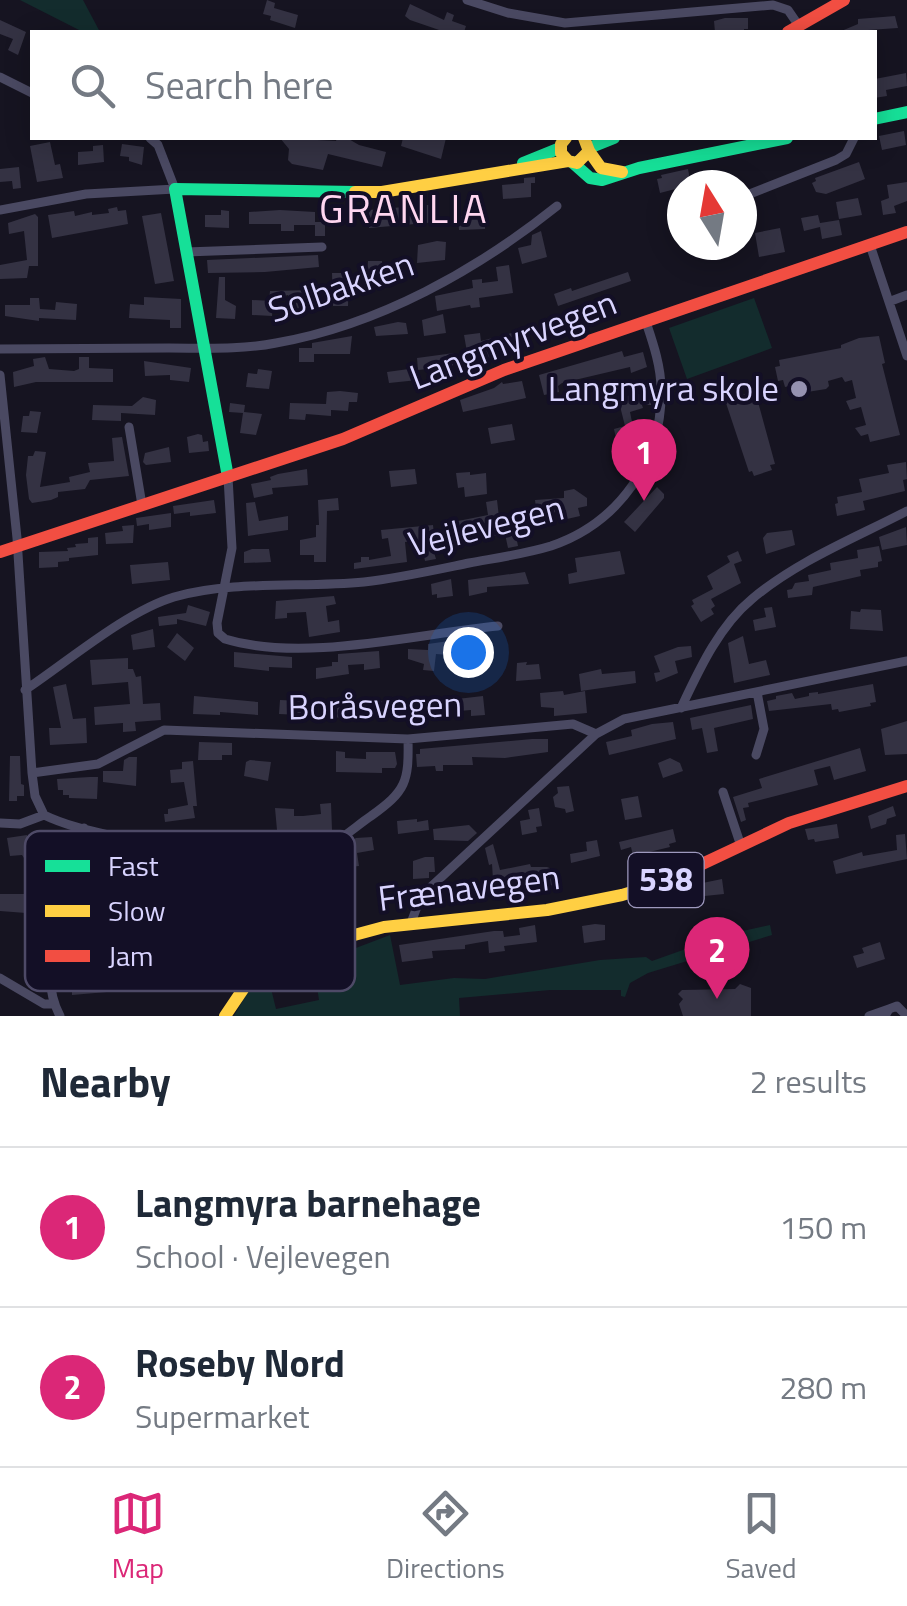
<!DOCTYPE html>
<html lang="en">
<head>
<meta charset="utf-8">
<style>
	body { margin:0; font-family:"Titillium Web",sans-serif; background:#f6f6f7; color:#1f2937 }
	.compass { position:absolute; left:667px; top:170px; width:90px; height:90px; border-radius:50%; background:#fff; box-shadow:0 5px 25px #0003; rotate:349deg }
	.you { position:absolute; left:468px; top:652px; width:35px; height:35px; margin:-25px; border:8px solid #fff; border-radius:50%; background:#1a73e8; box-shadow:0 0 0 15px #1a73e833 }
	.badge { display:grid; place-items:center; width:65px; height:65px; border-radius:50%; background:#db2777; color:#fff; font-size:32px; font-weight:700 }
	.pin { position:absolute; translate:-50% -82px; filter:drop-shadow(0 2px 5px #0008) }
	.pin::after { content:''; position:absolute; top:52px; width:35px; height:30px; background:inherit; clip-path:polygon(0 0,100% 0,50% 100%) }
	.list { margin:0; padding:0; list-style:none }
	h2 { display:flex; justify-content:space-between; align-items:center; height:130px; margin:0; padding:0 40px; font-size:42px }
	h2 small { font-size:32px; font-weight:400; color:#747a83 }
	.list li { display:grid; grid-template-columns:65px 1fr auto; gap:30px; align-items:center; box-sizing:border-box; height:160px; padding:0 40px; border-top:2px solid #e0e1e3 }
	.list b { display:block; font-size:38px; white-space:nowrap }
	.list p { margin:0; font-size:32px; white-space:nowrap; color:#747a83 }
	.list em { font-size:32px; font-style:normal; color:#747a83 }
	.icon { flex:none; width:55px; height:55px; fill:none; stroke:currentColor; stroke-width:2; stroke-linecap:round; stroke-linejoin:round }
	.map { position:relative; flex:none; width:907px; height:1016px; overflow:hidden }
	.search { position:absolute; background:#fff; box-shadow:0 5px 25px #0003; left:30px; right:30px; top:30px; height:110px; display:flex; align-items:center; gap:25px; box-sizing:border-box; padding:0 35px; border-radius:0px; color:#747a83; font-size:38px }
	.sheet { height:450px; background:#fff }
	nav { display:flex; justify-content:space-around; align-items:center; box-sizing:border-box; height:140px; border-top:2px solid #e0e1e3; background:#fff; font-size:28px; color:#747a83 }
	nav a { display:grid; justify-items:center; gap:5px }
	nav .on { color:#db2777 }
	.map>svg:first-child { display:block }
	.green { fill:#132c2d }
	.building { fill:#343243 }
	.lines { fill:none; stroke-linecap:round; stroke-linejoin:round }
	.street { stroke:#4a4962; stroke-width:9 }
	.fast { stroke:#16e098; stroke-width:12 }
	.slow { stroke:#ffcf43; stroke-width:12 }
	.jam { stroke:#f24e42; stroke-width:12 }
	.poi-dot { fill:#9591b1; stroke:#130f26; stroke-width:4 }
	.labels { text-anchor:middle; stroke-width:8; stroke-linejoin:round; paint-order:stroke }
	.shield { fill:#130f26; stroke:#9e99be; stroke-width:2.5 }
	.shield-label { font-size:32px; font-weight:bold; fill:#d9d4ff }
	.street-label { font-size:35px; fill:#d9d4ff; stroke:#130f26 }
	.poi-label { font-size:35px; fill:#d9d4ff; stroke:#130f26; text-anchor:end }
	.quarter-label { font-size:40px; letter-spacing:2.5px; fill:#ffd6f0; stroke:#130f26 }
	.key { fill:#130f26; stroke:#4e4a67; stroke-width:2.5 }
	.key-label { font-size:28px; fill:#d9d4ff }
</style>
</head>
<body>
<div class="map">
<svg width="907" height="1016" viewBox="0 0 907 1016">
	<rect width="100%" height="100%" fill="#161421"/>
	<path class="green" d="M20,0H83L100,32H83Z
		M754,298L772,348L687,379L669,328Z
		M770,925L772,935L648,973L630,983L625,997L621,996V990H550L459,998L460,1016H234L257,976L267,972L276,1009L319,1000L314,967L328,964L327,959L390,935L400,985L454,978L485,979L600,960L646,957L652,961L725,935Z"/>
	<path class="building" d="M267,0L275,3L274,8L298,15L295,28L270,20L271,16L263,14Z
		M410,4L444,20L447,12L454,15L452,21L466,26L464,32H445L410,20L405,16Z
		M895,16L898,28L839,32L858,24V19Z
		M725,18H748V29H744V32H715L714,21Z
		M0,20L26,32L18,55L8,50L13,39L0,34Z
		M906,73L907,86L886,90L887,96L874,98L875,79Z
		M904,131L906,145L882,150L879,136Z
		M280,138L336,141L337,138H347L359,145L386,152L382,167L328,154L323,170L292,164L288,160L289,149Z
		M403,138H446L441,159L401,146Z
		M50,142L55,165L60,164L63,178L37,182L30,146Z
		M122,144L144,147L142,165L129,161V157L120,156Z
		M103,145L104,162L78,165V152L93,151V146Z
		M859,162L865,179L826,194L816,192L812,183L816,181L815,178Z
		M19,167L21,188L13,189L12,181L0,182V169Z
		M688,169L691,185L660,193L657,179L662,178L661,175Z
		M535,177V183H531V197L503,199L502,185L524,183V178Z
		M907,182V201L894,206L896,213L883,215L881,201L889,198L887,185Z
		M858,198L862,215L839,219L836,202Z
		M439,204L438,222L369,228V210Z
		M117,207L118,211L126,210L128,224L52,238L48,215L74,211L75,216L92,212V215L109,213L108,209Z
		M221,210L229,211V228L205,227V215H221Z
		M280,210L315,212V225V222H325V236H315V225H294V231H281V224H249V212Z
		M485,212V229L459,230L458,217Z
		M161,213L174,281L155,284L142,216Z
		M35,214L38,217V266H29L27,278L0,279V265L27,260L24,231L9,234L8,223Z
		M818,215L820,223L839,220L842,235L822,239L820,227L804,231L801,218Z
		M780,228L785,252L759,257L755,233Z
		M541,231L547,257L522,264L518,248L531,245L532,235Z
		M437,241L446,242L445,260L417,263L418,245Z
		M318,255L319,267L265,272L208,273L207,260Z
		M368,261H382L384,285H373L372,275L367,276Z
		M509,265L513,293L479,298L480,307L471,308L470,305L437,311L435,296L473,288L472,280L482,279V283L498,281L496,267Z
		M628,272L631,281L558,306L554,294L571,288L572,291Z
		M332,273H349L348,306H333Z
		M219,277H225V300L236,306L235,319L216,318Z
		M314,290V308L289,309L288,295L269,300L270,291Z
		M144,297L181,299V328H170V320L129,318L130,304L144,305Z
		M30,298H39L40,309L55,310L56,302L77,304L76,320L39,318V321L5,316V305H30Z
		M252,300L273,301L272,316L252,315Z
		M443,314L446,333L424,336L422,320Z
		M398,322L406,323L408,334L376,336L374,327Z
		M520,331L522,342L516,344L517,347L493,352L494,357L482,358L481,350L467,352L464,335L480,333L481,341Z
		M352,336L350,354H314V362H299V348H312V343Z
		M879,336L885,363L882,364L900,435L870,442L868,434L861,436L855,428L866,425L861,407L850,410L846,401L856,398L852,380L845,382L842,377L828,381L829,386L826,389L801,393L799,384L785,387L783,380L778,381L775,367L780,366L779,360L841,348V345L859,338Z
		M622,351L624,357L643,352L647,367L631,373L630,367L562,383L558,386L559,392L544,395L539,375Z
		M454,353L453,366L418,370L417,358Z
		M45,357L49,369L74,371L79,369V357H89V368L113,369V382H36L14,387L13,372L34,366L33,359Z
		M144,361L191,368L189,382L170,380V375L145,376Z
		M416,368L418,380L389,383L387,372Z
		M258,369L272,371L269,389L246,387L248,373L257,374Z
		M522,381L526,398L463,412L460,400L494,388L502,382L503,384Z
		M340,391L358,393L357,402H349L348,411L331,410V416L306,414L305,420L289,419L290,403L326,404L327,392Z
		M755,391L775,464L770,465L772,470L754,476L752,471L749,472L725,400Z
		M636,394L651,395V405H642L643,408L630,412L634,432L647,437L617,443L614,429L625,426L618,398Z
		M143,397L156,400L155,415L121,413V421L92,420L93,405L132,406Z
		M230,403L245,405L244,412L262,414L256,435L240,433L243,413L229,412Z
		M30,411L41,412L37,433L21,432L23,416H29Z
		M512,424L515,440L491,444L488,428Z
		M198,434L202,435L203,442L208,441L209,451L189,453L187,437Z
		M122,437L129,476L90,480L85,489L58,492V497L51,500L32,503L29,499L26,475L28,456H33L35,451L46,452L40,487L70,482L69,477L90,472L88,463L114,461L112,438Z
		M169,447L171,462L146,465L143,462L145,453Z
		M906,462L907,479L903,480L905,491L863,501L865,510L837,516L835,504L838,503L837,497L862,492L859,479L889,473L887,465Z
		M307,469L308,485L272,488L273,494L254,498L251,484L271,480L270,477L278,474Z
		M415,469L417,484L391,487L389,471Z
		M470,472V475L486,473L487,494L465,497L464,487L458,488L456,473Z
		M657,487L664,494V498L635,532L624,522Z
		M574,489L587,498V506L578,508L580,516L567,519L566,510L551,513L553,522L538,525L535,500L564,498V491Z
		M338,498L339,510L327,511L326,562H314V555H300V540L316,537V525H319L318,500Z
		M214,500L216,513L190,516V512L174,514L173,506Z
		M497,500L499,517L503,516L507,533L515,531L518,546L508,548L505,534L462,542L461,537L451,539L448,523L488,515L486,502Z
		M255,502L259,521L288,516V530L248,536L246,503Z
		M171,513V527L149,530V524L137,526L136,518Z
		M134,525L133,543L106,544L105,533L123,531L122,526Z
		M433,525L434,535L429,536L436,559L425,561L421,540L405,542L407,562L354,569V563L361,562V557H369V560L391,556L388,538L382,539L381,530Z
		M906,527L907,545L882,550L879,537Z
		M792,530L795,545L766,554L763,538L767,533Z
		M98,537V555L69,558V561L58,562V567L39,568V552L68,551L67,548L76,547L75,544L88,543V538Z
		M879,546L882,561L878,562V567L860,570L861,576L813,587L812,595L788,598L787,590L792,589L795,583L809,581L808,575L831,570L830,563L858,558L857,550Z
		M252,549H269L271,562L244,563V552Z
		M620,551L625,574L569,584L568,574L577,572L575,558Z
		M738,551L742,561L734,564L741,583L711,599L715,606L711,609L714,614L701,622L691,606L694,604L692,600L713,589L707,576L730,562L727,556Z
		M168,562L170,580L132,584L130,565Z
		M525,572L529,584L487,587V592L469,596L468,580Z
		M451,579L453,596L437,598V594L432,595L431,584Z
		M334,596L336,604L326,606L328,622L339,620L340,632L309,637L306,612L287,613V618L275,619L276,601Z
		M188,605L210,612L206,626L177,619V624L159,626L158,617L186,613Z
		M772,607L776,627L755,631L753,620L766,617L764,608Z
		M861,609L881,610L883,631L850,629L851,611L860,612Z
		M153,629L155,647L133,650L131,635Z
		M177,633L194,648L185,661L167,647Z
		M743,636L749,664L766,660L770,675L734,683L728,643Z
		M474,637H483V645H475L474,657L436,654L434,671L423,670L424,664L408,659V649L428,650V644L449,641L474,644Z
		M691,646L692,657L675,661L678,673L656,682L654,673L660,672L654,656L678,647Z
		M379,651L380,668L364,670V664L348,665L349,674L316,679V668L332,666V662H338V654Z
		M234,652L292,657V668L269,667V671L234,667Z
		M128,658V669H133L136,677L141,676L143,704L160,703L161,720L135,722L136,731L123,732V723L95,725L94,707L130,704L128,682L92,685L90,660Z
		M527,662L526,665L539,664L541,679L516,681L517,663Z
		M601,669L602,674L635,671L636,683L581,691L579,674Z
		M66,684L73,719L86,718L87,743L50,745L49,728H61L53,687Z
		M873,684L876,702L870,703L871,706L839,712L838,709L832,710L831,704L769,711L767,701L776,699V696L792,693L795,699L809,696V693L818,692V694Z
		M563,691L564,695L585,691L587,713L554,716V708L541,707L540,693Z
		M194,696L258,702V715L220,712V715L193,714Z
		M483,696L485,715L471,716V710L458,711L457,699Z
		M280,700L302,701L301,715L279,714Z
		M382,701L386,705L387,716L321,718L320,703L346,704L347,707Z
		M430,701V715L406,717L405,703Z
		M751,705L753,719L714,728L718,751L707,753L702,728L692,730L690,718Z
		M907,721V754L885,755L881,729Z
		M673,722L676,739L609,755L606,742L632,736L631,730L652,724Z
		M532,739H548V752L505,758L472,757L473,765H443V771H436L435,766L417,767L416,754H420V749Z
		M199,742L232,743V755H222V760H198Z
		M860,748L866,771L834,780L830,766L814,770L818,785L748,803L749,807L743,808L746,820L741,822L733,797L762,788L759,779Z
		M336,751L345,752V758L366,759V752H395L397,764L395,768H382V773L336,772Z
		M10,756H20L21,784L24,785V796H17V801H9Z
		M129,757H137L136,786L103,782V771H123L124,760Z
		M670,758L680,763L683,771L663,778L658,763Z
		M250,760L271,762L268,781L244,776L246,762Z
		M193,761L197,806H193L195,818L165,822L164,814H168V809L188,805L184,782L171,783L170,770L182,769V762Z
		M90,777H98L97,799L69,798V795H63V790H58L57,779Z
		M569,786L574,811L566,813L565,809L555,807L553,797L558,793L557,787Z
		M638,796L642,817L625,820L621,799Z
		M331,803L332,830L299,833V836L285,835L286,830H277L275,808L294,809V816H303L321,814L320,804Z
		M893,806L896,816L887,819L886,824L871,829L868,816Z
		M539,808L542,826L536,827L537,832L522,835L520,821L530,819L528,810Z
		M417,819V822L428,820L429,830L398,834L397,821Z
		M837,824L839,838L815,842L814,839L808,840L805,829Z
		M469,825L477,833L468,841L434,840L433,829Z
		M673,829L676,842L669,844L670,847L633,856L631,847L621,850L619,842Z
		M905,834L907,859L836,874L833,861L862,852L863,856L897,850L896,835Z
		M27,835L29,854L36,853L38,863L28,864L22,855L10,856L7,838Z
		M372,837L374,850L357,853L359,866L327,869L328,877L313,880L308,862L332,858L331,853L349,851L348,843L356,838Z
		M597,840L600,856L571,863L570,854L587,851L586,842Z
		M493,844L500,870L530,864L531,867H547L555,870V885L542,886V881L508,884L509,894L494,895L492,864L489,865L485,848Z
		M425,857H434L435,872H429V878L413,879V861Z
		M722,879L724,894L685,898L683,887Z
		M0,894H38L44,896L45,909H38L39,914L0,911Z
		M595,924L605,925V940L584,943L582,926Z
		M535,925L537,942L504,946L505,951L489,953L488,941L476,943L465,945V949L432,951L433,958L402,962L399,945L494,931H503L504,937L520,935L519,928Z
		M880,942L885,959L857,968L853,956L864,953L862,948Z
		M105,972L107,992L72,995V974Z
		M740,984L751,988V1016H683L679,1004L683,999L678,994L682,990L735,989Z"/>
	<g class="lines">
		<path class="street" d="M467,0L508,13L565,23L773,5L788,10L799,26
			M0,77L32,93
			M742,197L836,160L846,154L854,138
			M0,210L86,194L175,189L158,145L150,138
			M679,219L682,218
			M870,245L907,356
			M186,252L322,247
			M891,301L907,295
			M0,349C56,349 113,348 169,348C205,348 241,350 276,343C379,325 477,270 557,206
			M0,375L17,538L32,773L35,796L44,815
			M129,427L142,505
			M228,477L232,548L217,623L218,633L225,639C303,663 416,634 498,626
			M25,690C67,662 127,611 174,597C234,580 302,588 364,582C399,578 435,570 469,563C496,558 525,554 551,546C619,523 663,460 661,389C661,366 653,343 646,322
			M681,708C699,670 719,626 752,599C797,561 855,538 907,511
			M756,755L764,729L757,692
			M32,773L98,764L164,730L408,739L573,724L596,734
			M723,792L741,846
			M0,823L20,824L44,815C92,838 143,834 191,865C214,880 245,921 272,924C289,926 306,912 323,909L334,915L341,937
			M189,864C232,842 289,864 333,843C346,836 359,824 371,816C406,791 409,782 408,739
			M411,923L421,896L596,734L624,719L907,661
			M0,978L44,1004H54
			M60,1016C41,981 55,944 57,906C57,884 53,865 49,843L72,838L84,828
			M869,1016L889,1009
			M885,1016L889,1009L897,1006L907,1016"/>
		<path class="fast" d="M874,119L907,112
			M589,148L614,138
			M572,162L590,178L602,180L639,168L787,138
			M523,163L560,148
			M228,477L175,189L355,192"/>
		<path class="slow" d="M566,138L561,144V153L568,161L577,163L589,151L584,138
			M589,151L601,168L622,172
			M355,192H382L568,161
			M225,1016L254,973L275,958L291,952L384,927L547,910L622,895L658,884L700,865"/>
		<path class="jam" d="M788,32L844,0
			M0,552L343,439L504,370L907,232
			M700,865L789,823L907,786"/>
	</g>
	<circle class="poi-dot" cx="799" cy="389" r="10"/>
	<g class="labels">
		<rect class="shield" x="628.5" y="853" width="75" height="54" rx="8"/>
		<g class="shield-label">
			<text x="666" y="891">538</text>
		</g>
		<g class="street-label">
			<text transform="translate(341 287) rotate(-19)" y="12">Solbakken</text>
			<text transform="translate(513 340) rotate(-21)" y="12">Langmyrvegen</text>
			<text transform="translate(486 526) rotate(-14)" y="12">Vejlevegen</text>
			<text transform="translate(375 706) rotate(-1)" y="12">Boråsvegen</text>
			<text transform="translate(469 888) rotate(-7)" y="12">Frænavegen</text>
		</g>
		<g class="poi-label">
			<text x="779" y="401">Langmyra skole</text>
		</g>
		<g class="quarter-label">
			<text x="404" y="223">GRANLIA</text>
		</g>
	</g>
	<rect x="25" y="831" width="330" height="160" rx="15" class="key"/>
	<rect x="45" y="860" width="45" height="12" fill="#16e098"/>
	<rect x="45" y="905" width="45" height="12" fill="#ffcf43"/>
	<rect x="45" y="950" width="45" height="12" fill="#f24e42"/>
	<g class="key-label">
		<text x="108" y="876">Fast</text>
		<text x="108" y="921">Slow</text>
		<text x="108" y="966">Jam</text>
	</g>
</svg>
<svg class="compass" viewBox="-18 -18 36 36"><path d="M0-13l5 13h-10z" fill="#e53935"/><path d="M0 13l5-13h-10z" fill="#747a83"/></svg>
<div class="you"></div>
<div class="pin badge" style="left:644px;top:501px">1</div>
<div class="pin badge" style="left:717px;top:999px">2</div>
<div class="search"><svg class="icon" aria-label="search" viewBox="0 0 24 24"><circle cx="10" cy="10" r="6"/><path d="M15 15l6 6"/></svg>Search here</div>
</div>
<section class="sheet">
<h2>Nearby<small>2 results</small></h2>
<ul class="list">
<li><span class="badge">1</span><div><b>Langmyra barnehage</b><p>School · Vejlevegen</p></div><em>150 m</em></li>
<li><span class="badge">2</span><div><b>Roseby Nord</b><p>Supermarket</p></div><em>280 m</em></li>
</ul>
</section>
<nav>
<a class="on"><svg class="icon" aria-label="map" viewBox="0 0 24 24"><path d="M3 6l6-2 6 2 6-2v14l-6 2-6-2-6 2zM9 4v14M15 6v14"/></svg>Map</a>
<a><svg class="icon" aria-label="directions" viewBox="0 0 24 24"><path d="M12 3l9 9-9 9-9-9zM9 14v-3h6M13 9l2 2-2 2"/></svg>Directions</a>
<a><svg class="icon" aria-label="saved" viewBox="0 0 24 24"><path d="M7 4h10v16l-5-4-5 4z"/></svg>Saved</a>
</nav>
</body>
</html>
